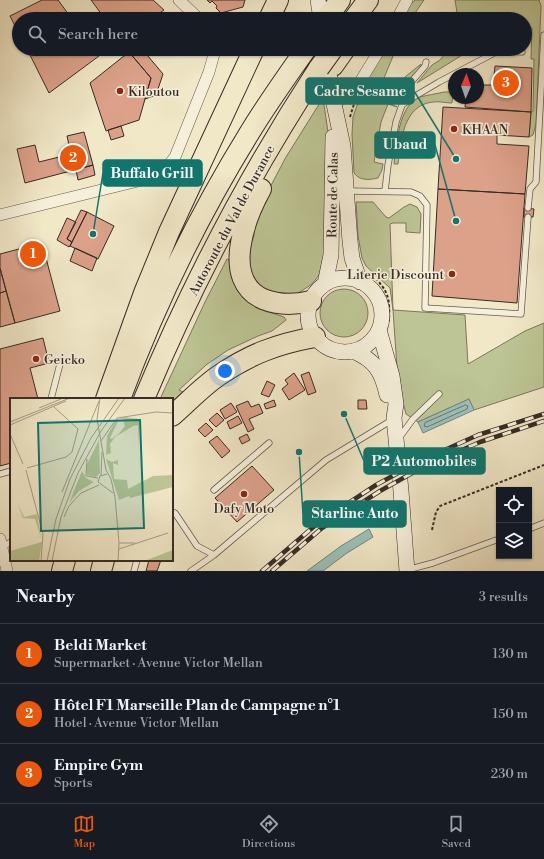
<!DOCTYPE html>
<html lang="en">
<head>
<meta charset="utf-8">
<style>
	body { margin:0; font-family:"Libre Bodoni",serif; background:#242831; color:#f1f3f6 }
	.controls { position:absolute; right:12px; bottom:12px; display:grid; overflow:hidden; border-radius:0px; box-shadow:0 1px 3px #0004 }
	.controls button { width:36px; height:36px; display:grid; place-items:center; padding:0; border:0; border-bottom:1px solid #363941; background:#171b24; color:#f1f3f6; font:20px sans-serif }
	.compass { position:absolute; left:448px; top:68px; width:36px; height:36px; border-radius:50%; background:#171b24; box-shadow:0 1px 3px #0004; rotate:2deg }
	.you { position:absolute; left:225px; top:371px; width:14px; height:14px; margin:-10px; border:3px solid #fff; border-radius:50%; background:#1a73e8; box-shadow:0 0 0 6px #1a73e833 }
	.badge { display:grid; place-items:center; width:26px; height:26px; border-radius:50%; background:#ea580c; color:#fff; font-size:13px; font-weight:700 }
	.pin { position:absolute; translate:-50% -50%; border:2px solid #fff; box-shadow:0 1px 4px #0006 }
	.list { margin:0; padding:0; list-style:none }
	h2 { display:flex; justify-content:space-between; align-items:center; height:52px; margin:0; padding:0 16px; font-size:17px }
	h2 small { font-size:13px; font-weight:400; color:#9ea1a6 }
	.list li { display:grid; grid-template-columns:26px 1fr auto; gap:12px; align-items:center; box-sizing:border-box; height:60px; padding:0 16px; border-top:1px solid #363941 }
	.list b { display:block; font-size:15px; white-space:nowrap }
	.list p { margin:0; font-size:13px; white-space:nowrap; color:#9ea1a6 }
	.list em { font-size:13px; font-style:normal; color:#9ea1a6 }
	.icon { flex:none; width:22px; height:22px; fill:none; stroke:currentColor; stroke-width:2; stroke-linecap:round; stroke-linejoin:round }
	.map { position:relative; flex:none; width:544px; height:571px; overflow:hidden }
	.search { position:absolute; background:#171b24; box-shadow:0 1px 3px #0004; left:12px; right:12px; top:12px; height:44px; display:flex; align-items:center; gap:10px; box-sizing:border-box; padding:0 14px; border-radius:22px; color:#9ea1a6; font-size:15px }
	.sheet { height:232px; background:#171b24 }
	nav { display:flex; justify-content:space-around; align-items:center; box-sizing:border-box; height:56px; border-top:1px solid #363941; background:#171b24; font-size:11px; color:#9ea1a6 }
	nav a { display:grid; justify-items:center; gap:2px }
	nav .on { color:#ea580c }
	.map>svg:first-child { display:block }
	.green { fill:#bdc594; stroke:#7a785e }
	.water { fill:#9bc0b7; stroke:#73857d }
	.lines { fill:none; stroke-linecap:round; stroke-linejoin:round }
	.shore { stroke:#6a766f; stroke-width:1 }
	.building { fill:#dba189; stroke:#382c27 }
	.service-casing { stroke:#665b4f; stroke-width:7 }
	.minor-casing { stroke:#665b4f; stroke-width:12 }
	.secondary-casing { stroke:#382c27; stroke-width:16 }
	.motorway-casing { stroke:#382c27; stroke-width:22 }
	.path { stroke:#382c27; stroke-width:2; stroke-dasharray:3 2; stroke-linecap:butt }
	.service { stroke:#f6f0db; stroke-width:5.5 }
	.minor { stroke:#f6f0db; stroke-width:11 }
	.secondary { stroke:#f6f0db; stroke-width:15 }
	.motorway { stroke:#f1e8c8; stroke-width:20 }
	.rail-casing { stroke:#382c27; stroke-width:4.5 }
	.rail { stroke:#f6f0db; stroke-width:3; stroke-dasharray:9; stroke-linecap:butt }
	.motorway-bridge-casing { stroke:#382c27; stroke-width:22; stroke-linecap:butt }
	.motorway-bridge { stroke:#f1e8c8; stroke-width:20 }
	.poi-dot { fill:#8f2418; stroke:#f6f0db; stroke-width:1.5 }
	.labels { text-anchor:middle; stroke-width:3; stroke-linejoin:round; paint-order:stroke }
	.poi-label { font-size:13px; fill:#382c27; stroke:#f6f0db; text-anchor:start }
	.street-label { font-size:13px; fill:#382c27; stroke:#f6f0db }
	.inset-road { fill:none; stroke:#a79d88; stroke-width:1 }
	.view { fill:#0f766e; fill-opacity:0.15; stroke:#0f766e; stroke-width:2 }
	.inset-edge { fill:none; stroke:#382c27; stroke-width:2 }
	.leader { fill:none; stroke:#0f766e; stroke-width:1.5 }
	.callout-dot { fill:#0f766e; stroke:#f6f0db; stroke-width:1.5 }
	.callout { fill:#0f766e; stroke:#0f766e; stroke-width:1.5 }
	.callout-label { font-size:14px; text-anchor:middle; font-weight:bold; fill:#fff }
</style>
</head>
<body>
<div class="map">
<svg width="544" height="571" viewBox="0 0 544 571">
	<rect width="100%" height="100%" fill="#f1e8c8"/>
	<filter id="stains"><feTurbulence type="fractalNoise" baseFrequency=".005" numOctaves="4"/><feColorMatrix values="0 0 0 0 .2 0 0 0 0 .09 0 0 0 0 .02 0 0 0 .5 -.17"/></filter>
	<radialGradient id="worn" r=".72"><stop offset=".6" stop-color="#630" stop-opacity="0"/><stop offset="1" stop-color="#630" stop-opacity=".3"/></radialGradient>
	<path class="green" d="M415,0H424L411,19H402L410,5Z
		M455,0H539L541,6L536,124L533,135L529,137L531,112L533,111L534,59H531L532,28H525V19H458Z
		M384,49H396L379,90L391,96L405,77L421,64L419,69L398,92L391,104L397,107L388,104L381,122L374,162L383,164L382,170L378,178C369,180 360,181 354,173L352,134L353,117L363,88L370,92L373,85L366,81Z
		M449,49H472L417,83L432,65L440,60Z
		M444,92H453L452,103C446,103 439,101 433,102C403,105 401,141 398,164H394C396,145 399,104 420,97C427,95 436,94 444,92Z
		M323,98L328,132L325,174L327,242L319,275L312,284L300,292L291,296L275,297L254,283L247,274L248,252L254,236L253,225L267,193L286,157Z
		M356,202H373L386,217L389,218L404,207L410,204L417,207L421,214L420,233L406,232V223H393L390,224L393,310L465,315L468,364L525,331L544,323V387L474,410L469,399L418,422L406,414L398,382L393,310L390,288L366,266L362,258L358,236Z
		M227,259L229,260C232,280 242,299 260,309C267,312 276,314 284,317L286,320L272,331L258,336L228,350L206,365L179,390L183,392L172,402V399H160L205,302Z
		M320 313a24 24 0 1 1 48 0a24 24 0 1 1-48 0Z"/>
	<path class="water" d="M469,399L474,410L423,433L418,422Z
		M369,529L373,537L347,553L323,571H307L341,546Z"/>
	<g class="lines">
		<path class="shore" d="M466,405L468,406L467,409L427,427L424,426L425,423Z"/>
	</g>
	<path class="building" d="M42,0H58L72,19H19V34L10,16Z
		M91,0H153L164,10L151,19H105Z
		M207,0H245L243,7L221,13L216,8L217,6L212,1L210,3Z
		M27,49H93L99,56L49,93Z
		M132,49H142L163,74L156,95L145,99L151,78L129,52Z
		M129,52L151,78L139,120L106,131L90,83Z
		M495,66L532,68L531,112L465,107L466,98H478V85H493Z
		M443,107L531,112L529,137L497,135V144L529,146L525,194L438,189Z
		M121,126L124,136L111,140L108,130Z
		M84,132L93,165L25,183L17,149L35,145L39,162L71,154L67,136Z
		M93,165L95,175L78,180L76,170Z
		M438,189L525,194L517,303L432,296Z
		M524,208L534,209L533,217H524Z
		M81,210L87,212L72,242L67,239Z
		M87,212L114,226L98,259L70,246Z
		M67,218L76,222L67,239L72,242L70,246L69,247L57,240Z
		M42,243L60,311L15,323L0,268V254Z
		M75,248L97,258L92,271L70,261Z
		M0,268L6,291L0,293Z
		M6,291L15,323L0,327V293Z
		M43,338L49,363L30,368L38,399H11V463L0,466V349Z
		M309,372L316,392L308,395L301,375Z
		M294,373L305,390L289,400L282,389L288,384L285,380Z
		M267,381L275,385L269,397L261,394Z
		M274,400L276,406L266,409L264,404Z
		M358,400H366L367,409H358Z
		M248,401L251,407L259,404L263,413L249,419L254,429L248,432L236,406Z
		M231,403L237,412L225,419L220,410Z
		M217,413L224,420L216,427L209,420Z
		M238,416L242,423L230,429L227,422Z
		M206,423L213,430L205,437L198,430Z
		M247,434L250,440L242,444L239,438Z
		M217,436L230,451L222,458L209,442Z
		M252,466L274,490L237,522L215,498Z
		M149,560H161L157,571H146Z"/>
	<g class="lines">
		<g class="service-casing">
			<path id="service" d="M402,105L406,88L425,66L426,62
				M347,191L411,192L420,196L427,205L425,308L521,314L528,217
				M385,191L388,165L396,122L402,105L412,98L439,82L498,51L522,52
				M528,208L530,189L536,182L544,35
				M51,399L61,360
				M399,438L413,419L439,394
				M0,474L11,471
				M214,490L269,443
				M172,512L175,513L197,546L214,555
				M529,529L544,523
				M2,547L11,542
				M407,570L433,563L499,539
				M134,571L137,560
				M191,571L214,555L326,460L392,420"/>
		</g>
		<g class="minor-casing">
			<path id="minor" d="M179,0L199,19
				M397,19L407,0
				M334,104L355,90L380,49
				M0,215L142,180L162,173L175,157L209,72L214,54V49
				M0,539L7,571"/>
		</g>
		<g class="secondary-casing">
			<path id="secondary" d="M318,0L321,19
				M326,56L334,104L343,146L350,241L352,258L360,282
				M308 315a37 37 0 1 1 74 0a37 37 0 1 1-74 0Z
				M325,284L331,255L333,137
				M379,330L392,376L396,404L394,418L401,491L407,571
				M353,351C375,360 382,372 387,395"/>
		</g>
		<g class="motorway-casing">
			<path id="motorway" d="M269,19L278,0
				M326,19L340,0
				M354,19L368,0
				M333,66L345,49
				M261,189C245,218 221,280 263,299C278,305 295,305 311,301
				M106,399L144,293L169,232L254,49
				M120,399C154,307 198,216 250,132C267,104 287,76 306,49
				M144,399C192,284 251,172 319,68
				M172,416C187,403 202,387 218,376C250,354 277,344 315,337
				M62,571L65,560
				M101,571L104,560"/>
		</g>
		<path class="path" d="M350,117L354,104
			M372,275C389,291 390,299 389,321
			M432,530L436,512L440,506L544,465"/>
		<use href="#service" class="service"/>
		<use href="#minor" class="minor"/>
		<use href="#secondary" class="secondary"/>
		<use href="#motorway" class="motorway"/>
		<g class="rail-casing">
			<path id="rail" d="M262,571L318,523L376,485L420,461L478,435L544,414
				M272,571L322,528L380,491L423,467L480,442L544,421"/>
		</g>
		<use href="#rail" class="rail"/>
		<g class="motorway-bridge-casing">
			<path id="motorway-bridge" d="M319,68L332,50"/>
		</g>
		<use href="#motorway-bridge" class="motorway-bridge"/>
	</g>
	<g class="poi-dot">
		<circle cx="120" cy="91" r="4"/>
		<circle cx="454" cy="129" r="4"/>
		<circle cx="452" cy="274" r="4"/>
		<circle cx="36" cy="359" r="4"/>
		<circle cx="244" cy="494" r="4"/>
	</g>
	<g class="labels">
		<g class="poi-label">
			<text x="128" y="96">Kiloutou</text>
			<text x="462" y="134">KHAAN</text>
			<text x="444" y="279" text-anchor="end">Literie Discount</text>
			<text x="44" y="364">Geicko</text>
			<text x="244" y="513" text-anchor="middle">Dafy Moto</text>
		</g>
		<g class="street-label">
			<text transform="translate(332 195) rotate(-89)" y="5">Route de Calas</text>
			<text transform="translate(231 220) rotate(-62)" y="5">Autoroute du Val de Durance</text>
		</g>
	</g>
	<g transform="translate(10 398)">
		<rect width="163" height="163" fill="#f1e8c8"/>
		<path d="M115,19L129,21V47L128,27L123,28L107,38L115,28L113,21H109L100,40L102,41L108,35L100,46L101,55L96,57L97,38L107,21ZM89,42L90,75L86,79L77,77V66ZM96,61L102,64L108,62V67L103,65L104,81L117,82L118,91L143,78L163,77V89L120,100L119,98L109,102ZM72,73L76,80L84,84L69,93L59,105ZM7,104L14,119L27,116L31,140L25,121L13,120ZM32,144L29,163H0V153ZM163,152V163H134L155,155Z" fill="#bdc594"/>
		<path class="inset-road" d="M90,0L87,21L96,72L101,81L105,99L109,145L108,163M29,10L51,1M0,24L60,0M0,27L56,3M0,36L13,66M91,43L107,20L146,14L163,15M77,61L76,78L88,80M17,70L56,59L62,54L68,31L44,9M16,72L33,136L31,163M97,76L90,78L88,84L103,95M91,77L92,54M52,94L89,3M54,119L59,108L71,95L89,87M109,145H125M109,151L158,135M37,163L46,121L60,81L81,40L109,0M42,163L51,119L68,75L91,33L115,0"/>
		<path class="view" d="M130,22L134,130L31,133L28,25Z"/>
		<rect width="163" height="163" class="inset-edge"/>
	</g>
	<path class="leader" d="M456 159L414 91M456 221L435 145M93 234L103 173M344 414L364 461M299 452L303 514"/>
	<g class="callout-dot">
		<circle cx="456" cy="159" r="4"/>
		<circle cx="456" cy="221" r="4"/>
		<circle cx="93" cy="234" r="4"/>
		<circle cx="344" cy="414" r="4"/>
		<circle cx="299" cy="452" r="4"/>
	</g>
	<g class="callout">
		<rect x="306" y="78" width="108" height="26" rx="4"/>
		<rect x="375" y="132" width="60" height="26" rx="4"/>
		<rect x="103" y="160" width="99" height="26" rx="4"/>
		<rect x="364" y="448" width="121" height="26" rx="4"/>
		<rect x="303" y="501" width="103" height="26" rx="4"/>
	</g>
	<g class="callout-label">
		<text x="360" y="96">Cadre Sesame</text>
		<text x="405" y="149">Ubaud</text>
		<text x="152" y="178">Buffalo Grill</text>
		<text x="424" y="466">P2 Automobiles</text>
		<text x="355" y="518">Starline Auto</text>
	</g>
	<rect width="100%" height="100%" filter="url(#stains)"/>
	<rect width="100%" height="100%" fill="url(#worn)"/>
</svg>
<div class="controls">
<button><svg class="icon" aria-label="locate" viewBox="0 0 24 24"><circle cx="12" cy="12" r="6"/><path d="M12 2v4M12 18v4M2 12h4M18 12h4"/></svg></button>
<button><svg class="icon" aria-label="layers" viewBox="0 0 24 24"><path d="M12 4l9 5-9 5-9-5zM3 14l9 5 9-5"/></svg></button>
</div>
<svg class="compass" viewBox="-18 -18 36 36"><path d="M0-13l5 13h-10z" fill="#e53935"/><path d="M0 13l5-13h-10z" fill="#9ea1a6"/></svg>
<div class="you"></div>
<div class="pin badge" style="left:33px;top:254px">1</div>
<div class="pin badge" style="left:73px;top:158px">2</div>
<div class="pin badge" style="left:506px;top:83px">3</div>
<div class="search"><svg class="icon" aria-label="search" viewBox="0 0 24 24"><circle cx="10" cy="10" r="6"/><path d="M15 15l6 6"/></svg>Search here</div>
</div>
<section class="sheet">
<h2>Nearby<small>3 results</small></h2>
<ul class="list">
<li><span class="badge">1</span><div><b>Beldi Market</b><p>Supermarket · Avenue Victor Mellan</p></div><em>130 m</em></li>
<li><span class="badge">2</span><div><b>Hôtel F1 Marseille Plan de Campagne n°1</b><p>Hotel · Avenue Victor Mellan</p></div><em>150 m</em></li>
<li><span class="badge">3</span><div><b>Empire Gym</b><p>Sports</p></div><em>230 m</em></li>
</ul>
</section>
<nav>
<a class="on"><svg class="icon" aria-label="map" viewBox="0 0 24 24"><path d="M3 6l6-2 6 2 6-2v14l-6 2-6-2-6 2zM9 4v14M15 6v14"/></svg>Map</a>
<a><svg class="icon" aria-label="directions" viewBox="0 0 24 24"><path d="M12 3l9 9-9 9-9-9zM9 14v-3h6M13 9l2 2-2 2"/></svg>Directions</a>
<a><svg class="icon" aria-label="saved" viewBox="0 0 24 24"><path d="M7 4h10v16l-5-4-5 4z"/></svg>Saved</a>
</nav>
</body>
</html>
